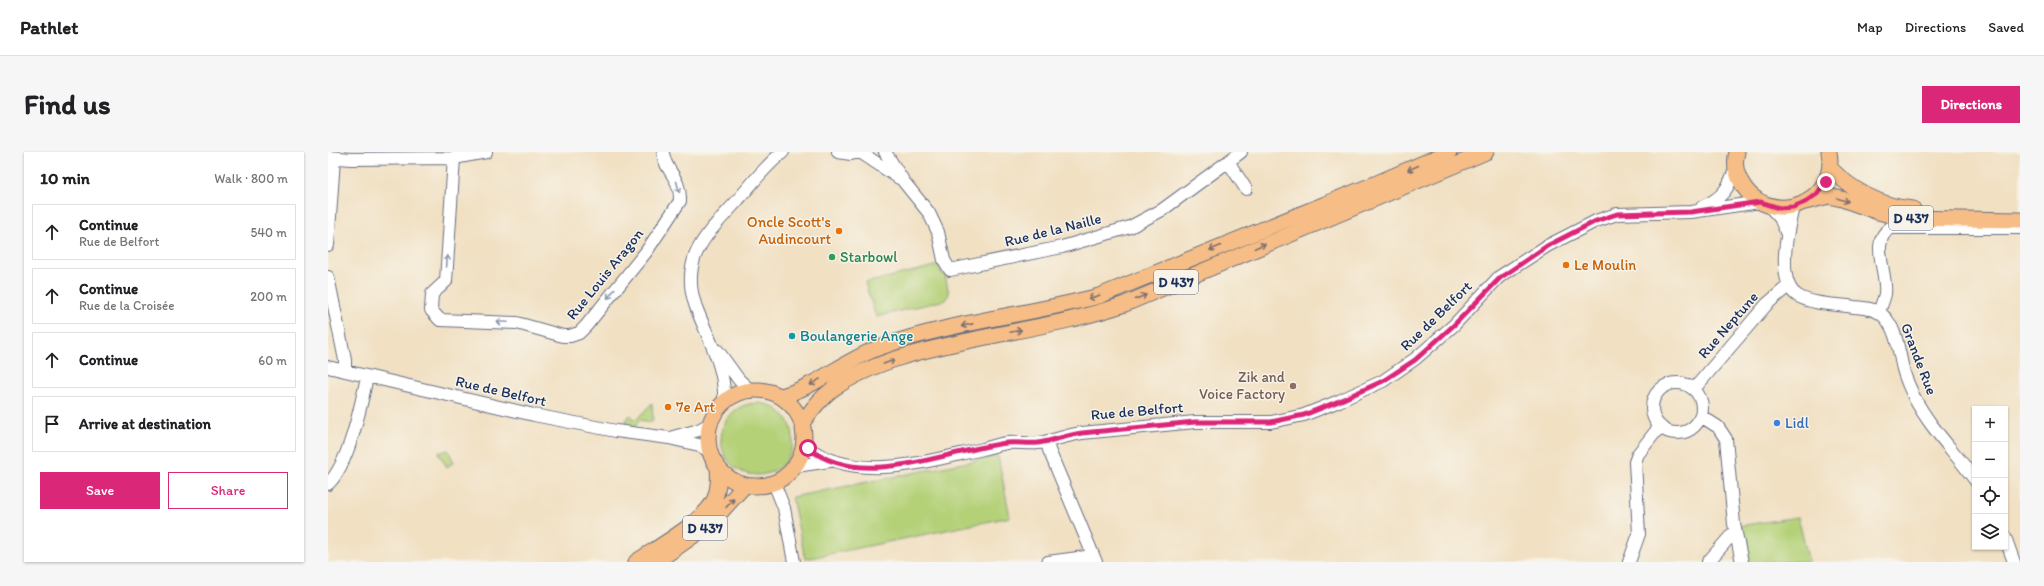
<!DOCTYPE html>
<html lang="en">
<head>
<meta charset="utf-8">
<style>
	body { margin:0; font-family:Itim,sans-serif; background:#f6f6f6; color:#202124 }
	.controls { position:absolute; right:12px; bottom:12px; display:grid; overflow:hidden; border-radius:0px; box-shadow:0 1px 3px #0004 }
	.controls button { width:36px; height:36px; display:grid; place-items:center; padding:0; border:0; border-bottom:1px solid #e0e0e0; background:#fff; color:#202124; font:20px sans-serif }
	.stop { position:absolute; width:12px; height:12px; margin:-9px; border:3px solid #db2777; border-radius:50%; background:#fff }
	.stop.end { background:#db2777; border-color:#fff; box-shadow:0 1px 4px #0008 }
	.list { margin:0; padding:0; list-style:none }
	h2 { display:flex; justify-content:space-between; align-items:center; height:52px; margin:0; padding:0 16px; font-size:17px }
	h2 small { font-size:13px; font-weight:400; color:#757577 }
	.list li { display:grid; grid-template-columns:26px 1fr auto; gap:12px; align-items:center; box-sizing:border-box; height:56px; margin:0 8px 8px; padding:0 8px; border:1px solid #e0e0e0; border-radius:0px }
	.list b { display:block; font-size:15px; white-space:nowrap }
	.list p { margin:0; font-size:13px; white-space:nowrap; color:#757577 }
	.list em { font-size:13px; font-style:normal; color:#757577 }
	.actions { display:flex; gap:8px; padding:12px 16px }
	.actions a { flex:1; padding:9px 0; border:1px solid #db2777; border-radius:0px; text-align:center; font-size:14px; color:#db2777 }
	.actions .main { background:#db2777; color:#fff }
	.icon { flex:none; width:22px; height:22px; fill:none; stroke:currentColor; stroke-width:2; stroke-linecap:round; stroke-linejoin:round }
	.map { position:relative; flex:none; width:1692px; height:410px; overflow:hidden; border-radius:0px }
	header { display:flex; align-items:center; gap:24px; box-sizing:border-box; height:56px; padding:0 20px; background:#fff; border-bottom:1px solid #e0e0e0 }
	header strong { font-size:19px }
	nav { display:flex; gap:22px; margin-inline-start:auto; font-size:14px }
	.intro { display:flex; align-items:center; justify-content:space-between; box-sizing:border-box; height:96px; padding:0 24px }
	h1 { margin:0; font-size:28px }
	.button { padding:10px 18px; border-radius:0px; background:#db2777; color:#fff; font-size:14px; font-weight:700 }
	main { display:flex; gap:24px; padding:0 24px }
	aside { flex:1; background:#fff; border-radius:0px; box-shadow:0 1px 3px #0004 }
	.map>svg:first-child { display:block }
	.green { fill:#b4d178; stroke:#68806b }
	.lines { fill:none; stroke-linecap:round; stroke-linejoin:round }
	.minor-casing { stroke:#666d81; stroke-width:14 }
	.major-casing { stroke:#666d81; stroke-width:17 }
	.minor { stroke:#fff; stroke-width:12 }
	.major { stroke:#f6be86; stroke-width:15 }
	.oneway { stroke:#7e6f70 }
	.oneway2 { stroke:#8d97ae }
	.route { stroke:#db2777; stroke-width:5 }
	.food-dot { fill:#e8710a; stroke:#f7f3e8; stroke-width:1.5 }
	.leisure-dot { fill:#2e9e5b; stroke:#f7f3e8; stroke-width:1.5 }
	.culture-dot { fill:#0f9aa8; stroke:#f7f3e8; stroke-width:1.5 }
	.education-dot { fill:#8d6e63; stroke:#f7f3e8; stroke-width:1.5 }
	.shop-dot { fill:#3f7fe0; stroke:#f7f3e8; stroke-width:1.5 }
	.labels { text-anchor:middle; stroke-width:3; stroke-linejoin:round; paint-order:stroke }
	.shield { fill:#f7f3e8; stroke:#5d6a87; stroke-width:1 }
	.shield-label { font-size:14px; font-weight:bold; fill:#1b2f5e }
	.food-label { font-size:15px; fill:#c56008; stroke:#f7f3e8; text-anchor:start }
	.street-label { font-size:15px; fill:#1b2f5e; stroke:#f7f3e8 }
	.leisure-label { font-size:15px; fill:#27864d; stroke:#f7f3e8; text-anchor:start }
	.culture-label { font-size:15px; fill:#0d838f; stroke:#f7f3e8; text-anchor:start }
	.education-label { font-size:15px; fill:#785e54; stroke:#f7f3e8; text-anchor:end }
	.shop-label { font-size:15px; fill:#366cbe; stroke:#f7f3e8; text-anchor:start }
</style>
</head>
<body>
<header>
<strong>Pathlet</strong>
<nav><a>Map</a><a>Directions</a><a>Saved</a></nav>
</header>
<div class="intro"><h1>Find us</h1><a class="button">Directions</a></div>
<main>
<aside>
<h2>10 min<small>Walk · 800 m</small></h2>
<ul class="list">
<li><svg class="icon" aria-label="ahead" viewBox="0 0 24 24"><path d="M12 20V5M6 11l6-6 6 6"/></svg><div><b>Continue</b><p>Rue de Belfort</p></div><em>540 m</em></li>
<li><svg class="icon" aria-label="ahead" viewBox="0 0 24 24"><path d="M12 20V5M6 11l6-6 6 6"/></svg><div><b>Continue</b><p>Rue de la Croisée</p></div><em>200 m</em></li>
<li><svg class="icon" aria-label="ahead" viewBox="0 0 24 24"><path d="M12 20V5M6 11l6-6 6 6"/></svg><div><b>Continue</b></div><em>60 m</em></li>
<li><svg class="icon" aria-label="arrive" viewBox="0 0 24 24"><path d="M6 21V4h12l-3 4 3 4H6"/></svg><div><b>Arrive at destination</b></div></li>
</ul>
<div class="actions"><a class="main">Save</a><a>Share</a></div>
</aside>
<div class="map">
<svg width="1692" height="410" viewBox="0 0 1692 410">
	<rect width="100%" height="100%" fill="#f7f3e8"/>
	<filter id="ink" filterUnits="userSpaceOnUse"><feTurbulence type="fractalNoise" baseFrequency=".025" numOctaves="2"/><feDisplacementMap in="SourceGraphic" scale="8" xChannelSelector="R" yChannelSelector="G"/><feConvolveMatrix kernelMatrix="1 2 1 2 8 2 1 2 1" color-interpolation-filters="sRGB"/></filter>
	<filter id="wash" filterUnits="userSpaceOnUse"><feTurbulence type="fractalNoise" baseFrequency=".012" numOctaves="4" result="noise"/><feDisplacementMap in="SourceGraphic" scale="16" xChannelSelector="R" yChannelSelector="G"/><feGaussianBlur stdDeviation="0.9" result="paint"/><feColorMatrix in="noise" values="0 0 0 0 0 0 0 0 0 0 0 0 0 0 0 0 0 1.4 0 .05"/><feComposite in="paint" operator="in"/></filter>
	<g filter="url(#wash)">
		<rect width="100%" height="100%" fill="#f1e0c2"/>
		<path class="green" d="M611,113L614,122H617L621,142L617,148L548,165L537,131Z
			M393 287a36 36 0 1 1 72 0a36 36 0 1 1-72 0Z
			M324,251L325,267L323,270L312,268L307,275L299,274L298,268L302,263L308,268Z
			M120,298L126,310L119,315L110,301Z
			M670,304L682,365L477,407L464,345Z
			M1470,365L1481,410H1419L1410,374Z"/>
	</g>
	<g filter="url(#ink)">
		<g class="lines">
			<g class="minor-casing">
				<path id="minor" d="M510,0L523,2L532,0
					M532,0L571,26
					M557,0L576,30L601,61L610,80L616,108L622,118L734,95L802,75L834,58L913,0
					M0,5L23,7L126,6L158,0
					M126,6L118,129L104,142L103,158L112,168L189,171L235,184H242L251,181L258,174L318,100L352,49C353,24 336,19 335,0
					M901,11L918,37
					M1441,54L1452,66L1459,82
					M1374,55C1396,45 1400,37 1408,15
					M1465,55C1460,76 1447,130 1470,144C1486,153 1509,152 1526,155C1539,156 1551,157 1559,168C1569,181 1571,201 1575,217C1577,226 1582,236 1586,245C1602,276 1627,300 1647,328
					M0,93L6,7
					M0,125L17,208V218
					M1551,160C1553,154 1556,147 1557,142C1560,121 1541,90 1562,76H1692
					M390,199L411,228L422,238
					M0,215L206,263L288,279L341,286L371,293L382,300
					M1324 256a25 25 0 1 1 50 0a25 25 0 1 1-50 0Z
					M1366,237L1439,152L1460,134
					M396,250C398,215 380,187 368,155C362,139 361,121 367,104C375,83 395,65 409,49C424,32 437,14 455,0
					M1373,264L1390,275L1398,287L1406,372L1414,410
					M345,285L371,278L383,271
					M719,289L721,298L768,410
					M476,293C528,333 597,309 655,297C663,295 671,292 679,291C689,290 700,292 710,291C725,289 739,283 754,281L867,270H943L976,263L1011,249L1055,229L1087,207L1126,173L1171,125L1219,94L1268,69L1289,62L1363,60L1432,50
					M468,314L502,309
					M446,331L456,356L466,410
					M0,332C21,312 33,253 39,225
					M1677,385L1686,410
					M720,410L765,404
					M1301,410L1311,382L1307,310L1310,302L1332,274
					M1380,410L1407,379"/>
			</g>
			<g class="major-casing">
				<path id="major" d="M1409,0C1406,10 1408,21 1413,30C1438,77 1511,53 1501,0
					M1502,16C1523,38 1554,55 1585,57
					M1477,50L1501,44L1514,47L1550,60L1575,66L1692,68
					M380 286a48 48 0 1 1 96 0a48 48 0 1 1-96 0Z
					M453,244C489,235 517,207 553,195C623,170 699,163 771,144L1049,31L1121,0
					M474,271C483,259 492,246 505,237C545,209 596,198 644,188C695,177 748,169 797,152L1158,0
					M308,410C328,396 379,368 387,346C391,335 391,326 390,315
					M328,410L382,372L417,333"/>
			</g>
			<use href="#minor" class="minor"/>
			<use href="#major" class="major"/>
		</g>
		<defs><path id="oneway-shaft" d="M-6 0H5M1.5-3L5.5 0L1.5 3" fill="none" stroke-width="1.6" stroke-linecap="round" stroke-linejoin="round"/></defs>
		<g class="oneway">
			<use href="#oneway-shaft" transform="translate(1085 16) rotate(156)"/>
			<use href="#oneway-shaft" transform="translate(1515 48) rotate(17)"/>
			<use href="#oneway-shaft" transform="translate(932 94) rotate(-23)"/>
			<use href="#oneway-shaft" transform="translate(887 96) rotate(157)"/>
			<use href="#oneway-shaft" transform="translate(766 145) rotate(164)"/>
			<use href="#oneway-shaft" transform="translate(813 145) rotate(-23)"/>
			<use href="#oneway-shaft" transform="translate(639 173) rotate(169)"/>
			<use href="#oneway-shaft" transform="translate(688 179) rotate(-12)"/>
			<use href="#oneway-shaft" transform="translate(561 210) rotate(-20)"/>
			<use href="#oneway-shaft" transform="translate(487 230) rotate(149)"/>
			<use href="#oneway-shaft" transform="translate(402 351) rotate(-48)"/>
		</g>
		<g class="oneway2">
			<use href="#oneway-shaft" transform="translate(350 35) rotate(75)"/>
			<use href="#oneway-shaft" transform="translate(119 109) rotate(-86)"/>
			<use href="#oneway-shaft" transform="translate(283 142) rotate(129)"/>
			<use href="#oneway-shaft" transform="translate(174 170) rotate(-177)"/>
		</g>
	</g>
	<g class="lines" filter="url(#ink)">
		<path class="route" d="M480,296C535,339 619,298 679,291C689,290 700,292 710,291C725,289 739,283 754,281L867,270H943L976,263L1011,249L1055,229L1087,208L1126,173L1172,126L1219,94L1268,69L1289,62L1363,60L1432,50L1451,56L1465,55L1477,50L1489,42L1498,30"/>
	</g>
	<g class="food-dot">
		<circle cx="511" cy="79" r="4"/>
		<circle cx="1238" cy="113" r="4"/>
		<circle cx="340" cy="255" r="4"/>
	</g>
	<circle class="leisure-dot" cx="504" cy="105" r="4"/>
	<circle class="culture-dot" cx="464" cy="184" r="4"/>
	<circle class="education-dot" cx="965" cy="234" r="4"/>
	<circle class="shop-dot" cx="1449" cy="271" r="4"/>
	<g class="labels">
		<g class="shield">
			<rect x="1561" y="54" width="44" height="24" rx="3"/>
			<rect x="826" y="118" width="44" height="24" rx="3"/>
			<rect x="355" y="364" width="44" height="24" rx="3"/>
		</g>
		<g class="shield-label">
			<text x="1583" y="71">D 437</text>
			<text x="848" y="135">D 437</text>
			<text x="377" y="381">D 437</text>
		</g>
		<g class="food-label">
			<text x="503" y="75" text-anchor="end">Oncle Scott's<tspan x="503" dy="17">Audincourt</tspan></text>
			<text x="1246" y="118">Le Moulin</text>
			<text x="348" y="260">7e Art</text>
		</g>
		<g class="street-label">
			<text transform="translate(725 78) rotate(-14)" y="5">Rue de la Naille</text>
			<text transform="translate(277 122) rotate(-51)" y="5">Rue Louis Aragon</text>
			<text transform="translate(1108 164) rotate(-44)" y="5">Rue de Belfort</text>
			<text transform="translate(1400 173) rotate(-49)" y="5">Rue Neptune</text>
			<text transform="translate(1591 207) rotate(69)" y="5">Grande Rue</text>
			<text transform="translate(173 239) rotate(13)" y="5">Rue de Belfort</text>
			<text transform="translate(809 259) rotate(-5)" y="5">Rue de Belfort</text>
		</g>
		<g class="leisure-label">
			<text x="512" y="110">Starbowl</text>
		</g>
		<g class="culture-label">
			<text x="472" y="189">Boulangerie Ange</text>
		</g>
		<g class="education-label">
			<text x="957" y="230">Zik and<tspan x="957" dy="17">Voice Factory</tspan></text>
		</g>
		<g class="shop-label">
			<text x="1457" y="276">Lidl</text>
		</g>
	</g>
</svg>
<div class="controls">
<button>+</button>
<button>−</button>
<button><svg class="icon" aria-label="locate" viewBox="0 0 24 24"><circle cx="12" cy="12" r="6"/><path d="M12 2v4M12 18v4M2 12h4M18 12h4"/></svg></button>
<button><svg class="icon" aria-label="layers" viewBox="0 0 24 24"><path d="M12 4l9 5-9 5-9-5zM3 14l9 5 9-5"/></svg></button>
</div>
<div class="stop" style="left:480px;top:296px"></div>
<div class="stop end" style="left:1498px;top:30px"></div>
</div>
</main>
</body>
</html>
